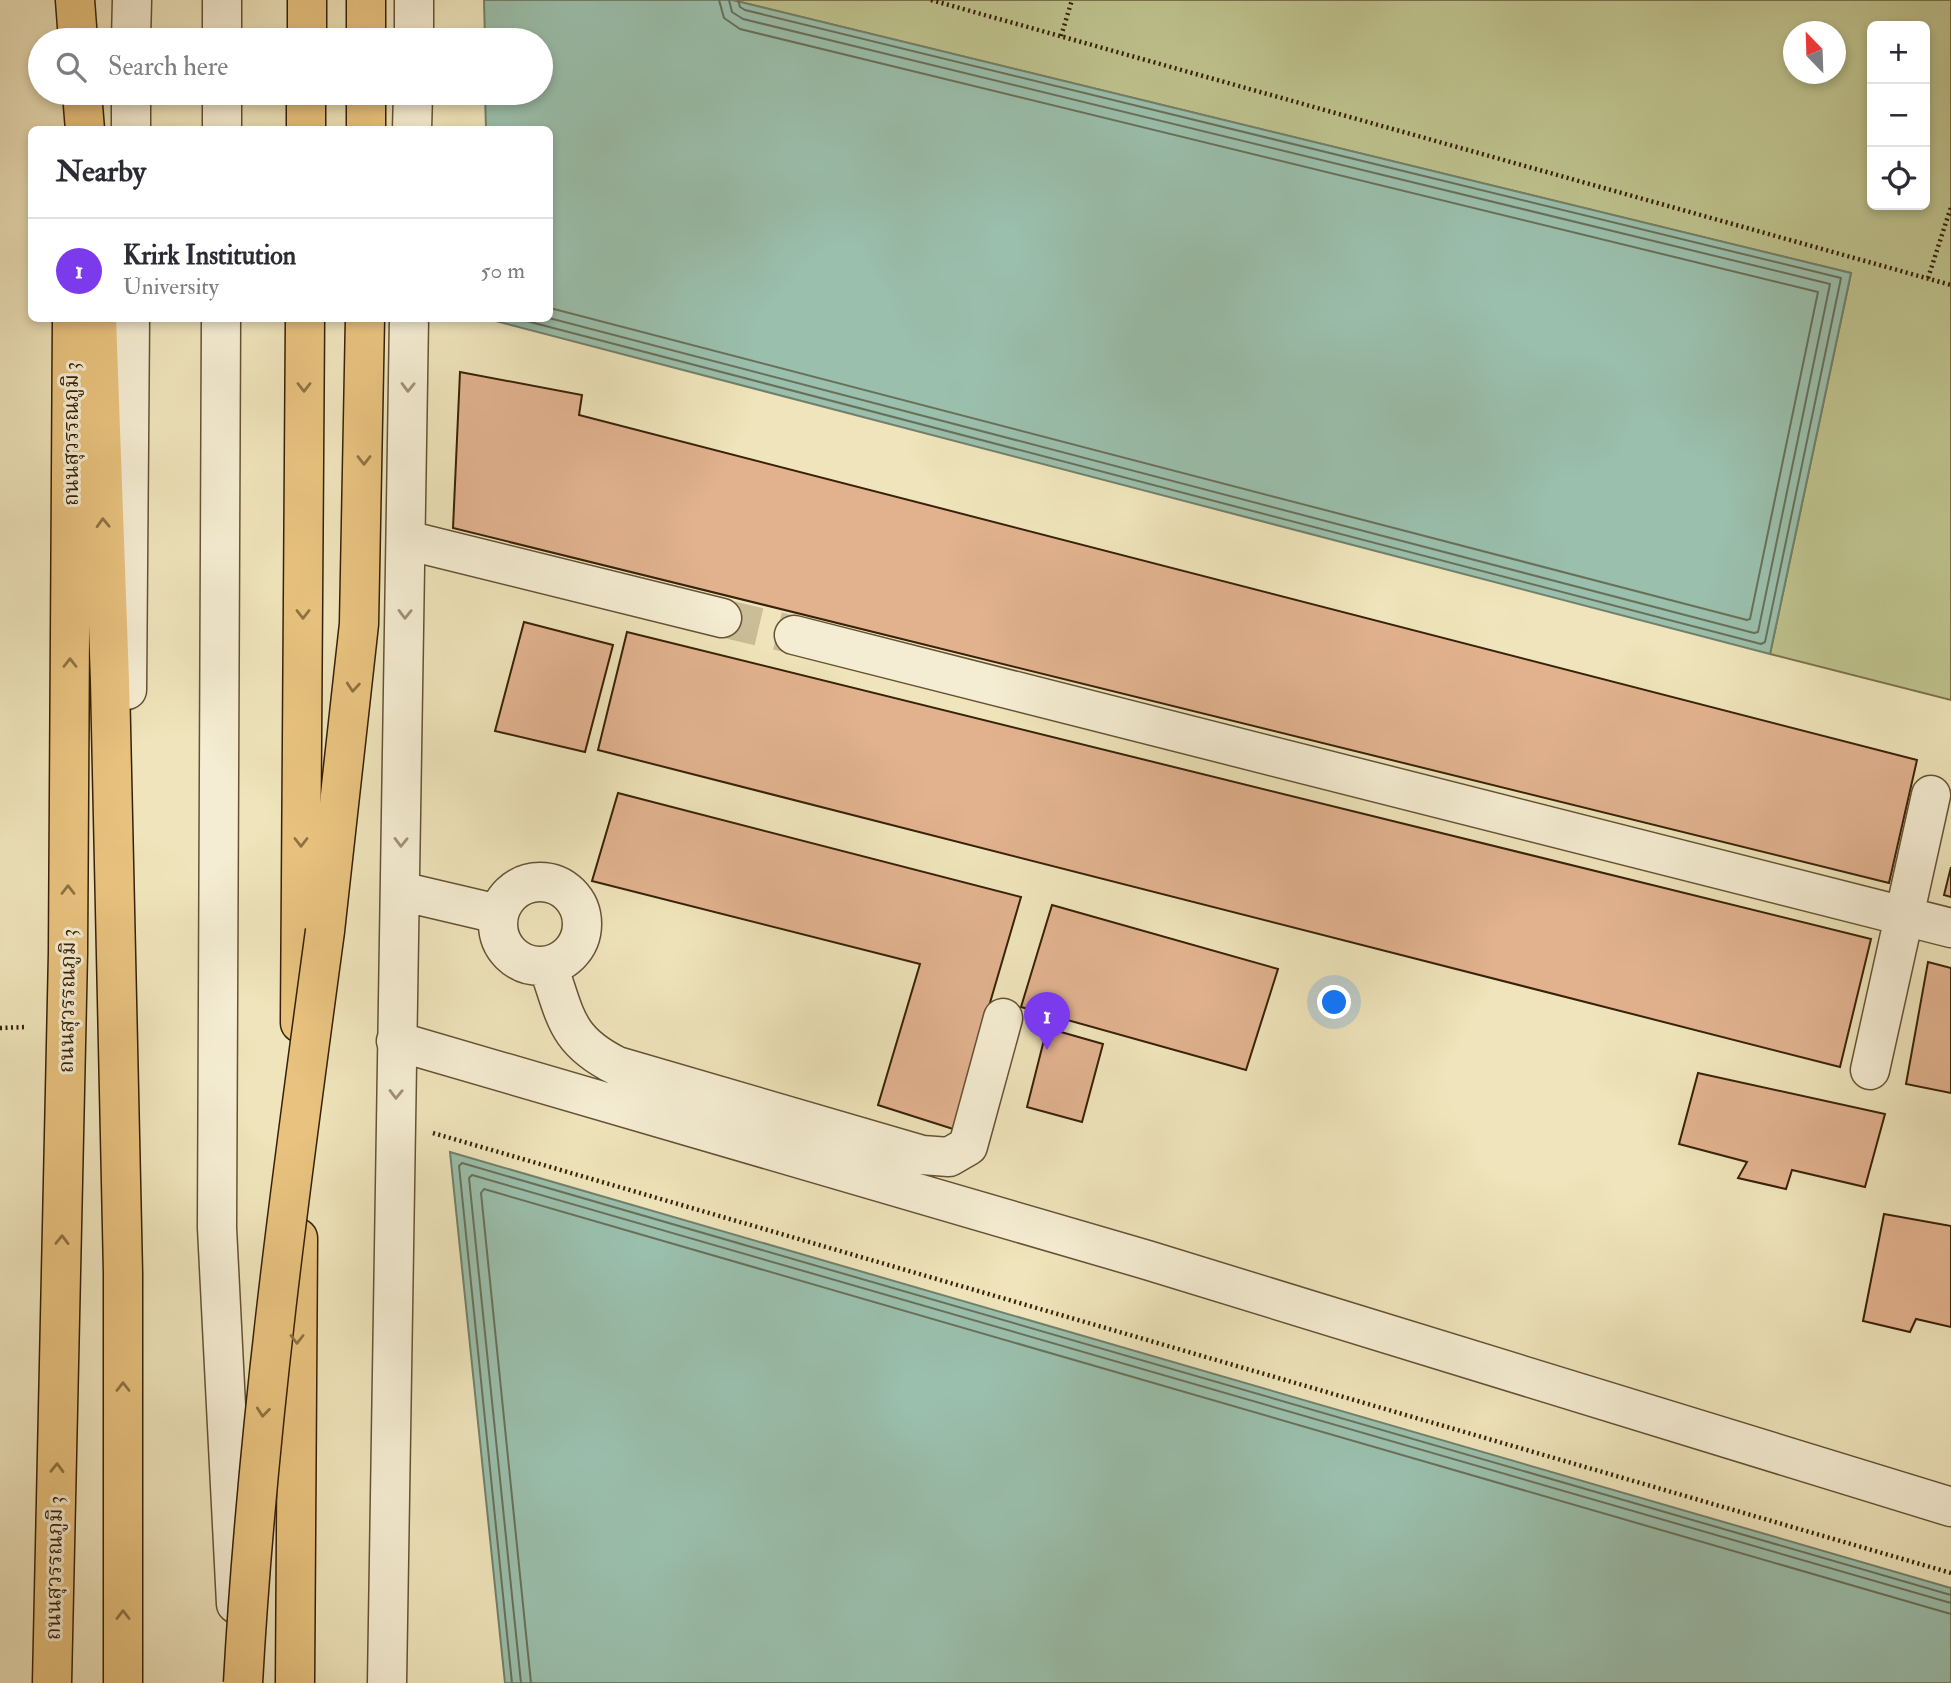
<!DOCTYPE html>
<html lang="en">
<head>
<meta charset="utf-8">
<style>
	body { margin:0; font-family:"IM FELL Double Pica","Noto Serif Thai",serif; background:#f2f2f3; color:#2b2b33 }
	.controls { position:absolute; right:21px; top:21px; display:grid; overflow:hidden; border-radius:10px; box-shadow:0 4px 10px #0003 }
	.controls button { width:63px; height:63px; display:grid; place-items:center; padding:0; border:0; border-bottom:2px solid #e1e1e2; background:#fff; color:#2b2b33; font:35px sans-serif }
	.compass { position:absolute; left:1783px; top:21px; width:63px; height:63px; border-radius:50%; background:#fff; box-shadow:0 4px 10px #0003; rotate:337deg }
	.you { position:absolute; left:1335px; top:1003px; width:24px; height:24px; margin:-18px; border:5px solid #fff; border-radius:50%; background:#1a73e8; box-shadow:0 0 0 10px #1a73e833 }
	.badge { display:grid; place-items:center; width:46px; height:46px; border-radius:50%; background:#7c3aed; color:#fff; font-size:23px; font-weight:700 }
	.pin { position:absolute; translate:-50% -58px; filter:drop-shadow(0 2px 4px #0008) }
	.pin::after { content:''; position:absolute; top:37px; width:24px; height:21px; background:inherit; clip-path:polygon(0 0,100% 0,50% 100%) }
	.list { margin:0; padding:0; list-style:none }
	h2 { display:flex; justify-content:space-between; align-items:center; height:91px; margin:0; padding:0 28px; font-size:30px }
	h2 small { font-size:23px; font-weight:400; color:#7c7c81 }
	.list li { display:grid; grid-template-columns:46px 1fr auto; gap:21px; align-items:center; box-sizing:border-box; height:105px; padding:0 28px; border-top:2px solid #e1e1e2 }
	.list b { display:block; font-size:26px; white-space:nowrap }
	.list p { margin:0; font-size:23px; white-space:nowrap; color:#7c7c81 }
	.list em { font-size:23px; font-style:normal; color:#7c7c81 }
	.icon { flex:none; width:38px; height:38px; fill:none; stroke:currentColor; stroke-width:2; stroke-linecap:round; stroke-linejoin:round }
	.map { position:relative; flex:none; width:1951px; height:1683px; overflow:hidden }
	.search { position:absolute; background:#fff; box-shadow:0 4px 10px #0003; left:28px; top:28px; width:525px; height:77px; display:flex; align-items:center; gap:18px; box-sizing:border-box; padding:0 24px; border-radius:38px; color:#7c7c81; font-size:26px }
	.panel { position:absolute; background:#fff; box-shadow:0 4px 10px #0003; left:28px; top:126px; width:525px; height:196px; border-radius:10px }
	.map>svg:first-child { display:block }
	.green { fill:#bec28d; stroke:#7a724a; stroke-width:2; fill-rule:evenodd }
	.water { fill:#9abfac; stroke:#72806a; stroke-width:2 }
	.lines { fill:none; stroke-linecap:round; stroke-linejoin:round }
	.shore { stroke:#68705a; stroke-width:2 }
	.building { fill:#e2b28f; stroke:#372107; stroke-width:2 }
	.minor-tunnel { stroke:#cabd97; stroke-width:38; stroke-dasharray:38 19; stroke-linecap:butt }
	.minor-casing { stroke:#655234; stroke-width:41 }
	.major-casing { stroke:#372107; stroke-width:41 }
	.highway-casing { stroke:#372107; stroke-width:41 }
	.path { stroke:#372107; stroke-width:4.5; stroke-dasharray:2 3.5; stroke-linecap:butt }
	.minor { stroke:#f5edd3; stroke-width:38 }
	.major { stroke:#e8c27e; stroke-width:38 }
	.highway { stroke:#e8c27e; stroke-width:38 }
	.highway-bridge-casing { stroke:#372107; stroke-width:41; stroke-linecap:butt }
	.highway-bridge { stroke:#e8c27e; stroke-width:38 }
	.oneway { stroke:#907242 }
	.oneway2 { stroke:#a09177 }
	.labels { text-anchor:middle; stroke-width:6; stroke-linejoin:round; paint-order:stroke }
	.street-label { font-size:21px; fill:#372107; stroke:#f5edd3 }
</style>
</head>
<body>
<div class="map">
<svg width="1951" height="1683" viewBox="0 0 1951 1683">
	<rect width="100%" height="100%" fill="#efe4bb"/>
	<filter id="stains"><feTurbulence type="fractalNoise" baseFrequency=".00286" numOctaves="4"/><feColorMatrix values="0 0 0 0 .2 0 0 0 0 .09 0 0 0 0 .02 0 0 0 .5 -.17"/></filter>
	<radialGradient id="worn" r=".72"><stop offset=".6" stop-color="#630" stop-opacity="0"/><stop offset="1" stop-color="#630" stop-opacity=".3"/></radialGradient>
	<path class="green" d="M732,0H1951V700L1770,654L1851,273ZM1872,26H1925V205H1872ZM1794,32H1836V74H1794Z"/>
	<path class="water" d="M484,0H732L1851,273L1770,654L488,319L550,318V130L486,129L485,93H541V40H485Z
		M450,1152L1951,1588V1683H505Z"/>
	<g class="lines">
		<path class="shore" d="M550,308L1747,620L1750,619L1818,292L740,29L724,18L719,0
			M515,318L1761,644L1765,642L1841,278L745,10L740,7L738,0
			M549,318L1754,633L1758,632L1830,284L743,19L732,12L729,0
			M512,1683L459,1166L462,1163L1951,1595
			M521,1683L469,1178L472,1175L1951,1603
			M531,1683L481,1193L484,1189L1951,1614"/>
	</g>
	<path class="building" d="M460,372L582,395L579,415L1917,760L1889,883L453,528Z
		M524,622L613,645L585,752L495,731Z
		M627,632L1871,939L1840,1067L598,750Z
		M618,793L1021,897L953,1129L878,1105L920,964L592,881Z
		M1951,867V897L1944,895Z
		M1052,905L1278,969L1246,1070L1021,1007Z
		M1928,962L1951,968V1093L1906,1084Z
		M1047,1028L1103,1044L1082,1122L1027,1107Z
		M1698,1073L1885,1114L1865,1187L1792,1170L1786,1189L1738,1178L1747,1162L1679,1144Z
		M1884,1214L1951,1226V1327L1916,1319L1910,1332L1863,1321Z"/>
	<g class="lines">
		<path class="minor-tunnel" d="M722,618L794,635"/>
		<g class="minor-casing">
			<path id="minor" d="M131,40L132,0
				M222,40V0
				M414,40V0
				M131,130V93
				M222,130V93
				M412,130L413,93
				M221,318L217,1228L236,1604
				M406,540L722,618
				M794,635L1951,928
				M127,690L130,318
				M498 924a42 42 0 1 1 84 0a42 42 0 1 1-84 0Z
				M400,891L498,914
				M548,966C566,1016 565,1040 617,1066L922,1155L949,1157L968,1146L1003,1018
				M396,1041L1147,1260L1951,1507
				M1870,1070L1931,795
				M387,1683L409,318"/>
		</g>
		<g class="major-casing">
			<path id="major" d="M307,40V0
				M306,130V93
				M300,1023L305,318
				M52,1683L68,953L72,318
				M295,1683L298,1238"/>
		</g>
		<g class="highway-casing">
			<path id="highway" d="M75,0L78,40
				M366,40V0
				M82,93L85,130
				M366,130V93
				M97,318L110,681L123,1273V1683
				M325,931L359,624L365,318"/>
		</g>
		<path class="path" d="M931,0L1951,285
			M1061,36L1072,0
			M1928,278L1951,207
			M0,1028L27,1027
			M433,1133L1951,1573"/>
		<use href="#minor" class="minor"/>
		<use href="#major" class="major"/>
		<use href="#highway" class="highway"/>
		<g class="highway-bridge-casing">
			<path id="highway-bridge" d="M243,1683C257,1431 291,1181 325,931"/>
		</g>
		<use href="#highway-bridge" class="highway-bridge"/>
	</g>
	<defs><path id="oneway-chevron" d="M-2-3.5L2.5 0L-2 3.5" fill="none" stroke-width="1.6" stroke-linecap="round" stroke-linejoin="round" transform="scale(1.75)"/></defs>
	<g class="oneway">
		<use href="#oneway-chevron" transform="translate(304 387) rotate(90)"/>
		<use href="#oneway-chevron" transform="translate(364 460) rotate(90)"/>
		<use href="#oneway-chevron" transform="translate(103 523) rotate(-92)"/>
		<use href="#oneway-chevron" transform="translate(303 614) rotate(90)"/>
		<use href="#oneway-chevron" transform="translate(70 663) rotate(-90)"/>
		<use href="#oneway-chevron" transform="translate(353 687) rotate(95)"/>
		<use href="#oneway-chevron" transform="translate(301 842) rotate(90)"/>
		<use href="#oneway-chevron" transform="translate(68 890) rotate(-90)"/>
		<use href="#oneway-chevron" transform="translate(62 1240) rotate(-89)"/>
		<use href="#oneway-chevron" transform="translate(297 1339) rotate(90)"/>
		<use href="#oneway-chevron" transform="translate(123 1387) rotate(-90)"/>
		<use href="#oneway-chevron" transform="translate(263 1412) rotate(96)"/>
		<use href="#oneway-chevron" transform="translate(57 1468) rotate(-89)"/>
		<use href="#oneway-chevron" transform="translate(123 1615) rotate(-90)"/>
	</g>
	<g class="oneway2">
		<use href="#oneway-chevron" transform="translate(408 387) rotate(91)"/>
		<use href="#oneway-chevron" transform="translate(405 614) rotate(91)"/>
		<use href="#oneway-chevron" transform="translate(401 842) rotate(91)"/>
		<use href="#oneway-chevron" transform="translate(396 1094) rotate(91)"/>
	</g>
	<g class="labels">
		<g class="street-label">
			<text transform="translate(71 434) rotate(-90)" y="7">ถนนสุวรรณภูมิ 3</text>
			<text transform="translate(67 1001) rotate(-89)" y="7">ถนนสุวรรณภูมิ 3</text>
			<text transform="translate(54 1568) rotate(-89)" y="7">ถนนสุวรรณภูมิ 3</text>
		</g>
	</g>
	<rect width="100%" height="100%" filter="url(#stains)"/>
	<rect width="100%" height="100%" fill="url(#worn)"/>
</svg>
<div class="controls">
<button>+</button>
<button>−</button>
<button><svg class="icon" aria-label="locate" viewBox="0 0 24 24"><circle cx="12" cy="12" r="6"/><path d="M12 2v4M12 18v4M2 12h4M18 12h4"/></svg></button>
</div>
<svg class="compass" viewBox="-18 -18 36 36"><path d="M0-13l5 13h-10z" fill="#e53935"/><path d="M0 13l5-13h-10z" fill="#7c7c81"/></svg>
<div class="you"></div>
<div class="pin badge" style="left:1047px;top:1050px">1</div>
<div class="search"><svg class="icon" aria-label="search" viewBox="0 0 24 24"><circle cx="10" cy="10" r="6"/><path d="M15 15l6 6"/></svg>Search here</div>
<section class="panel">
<h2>Nearby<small></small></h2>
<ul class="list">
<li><span class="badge">1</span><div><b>Krirk Institution</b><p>University</p></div><em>50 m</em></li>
</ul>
</section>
</div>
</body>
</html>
